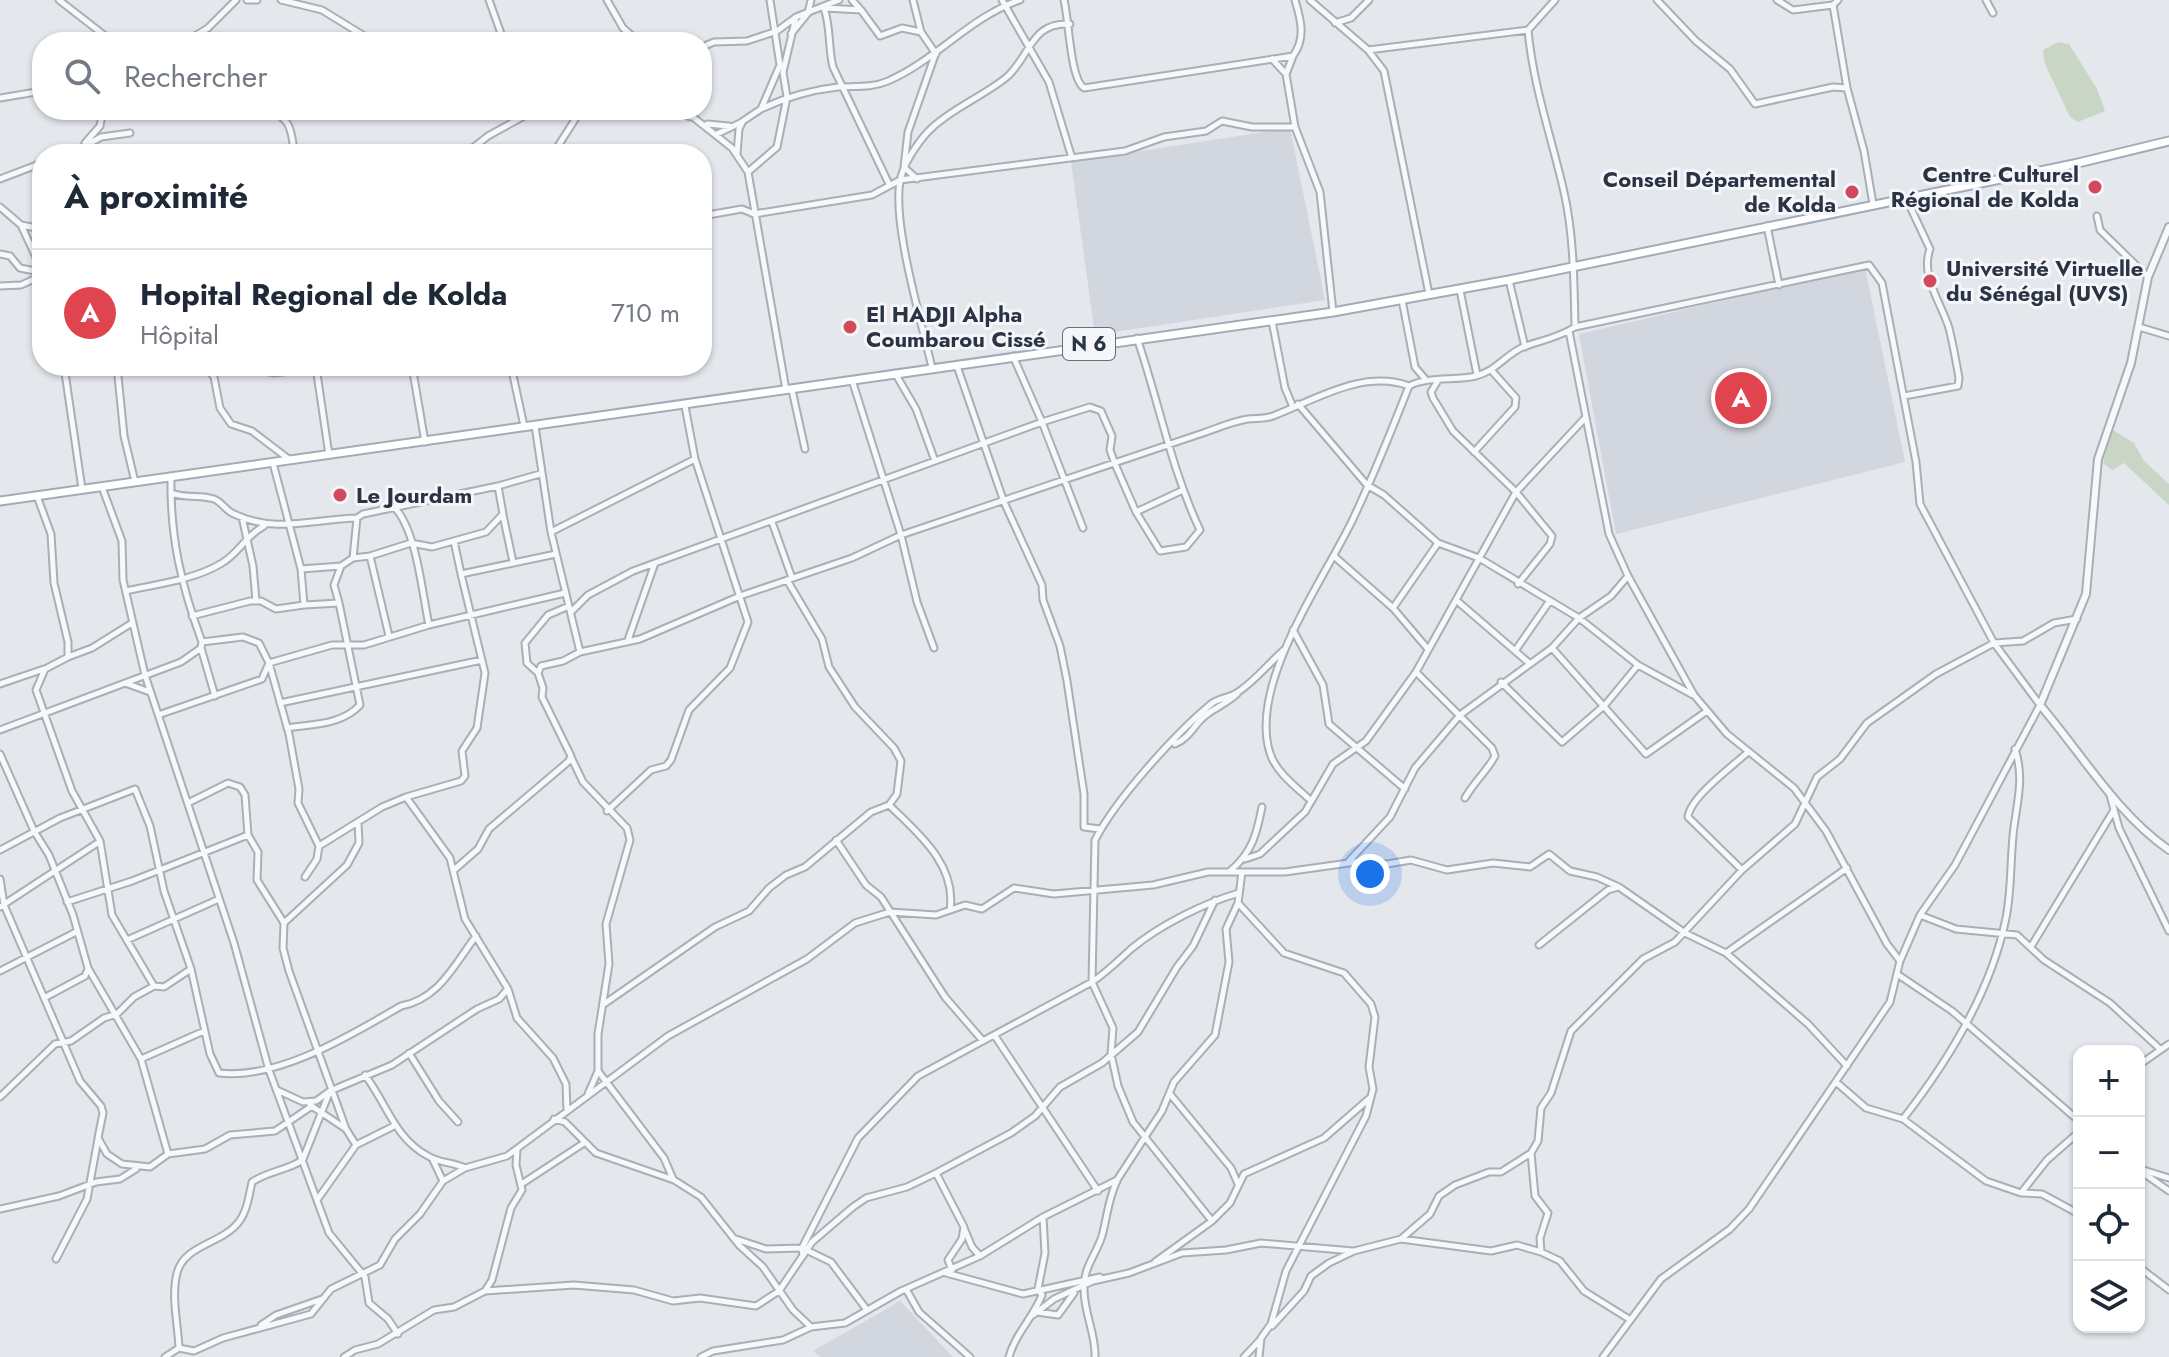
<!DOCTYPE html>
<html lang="fr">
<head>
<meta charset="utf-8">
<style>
	body { margin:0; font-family:Jost,sans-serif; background:#f6f6f7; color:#1f2937 }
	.controls { position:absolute; right:24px; bottom:24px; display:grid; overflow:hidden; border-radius:16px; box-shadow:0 2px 6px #0004 }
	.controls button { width:72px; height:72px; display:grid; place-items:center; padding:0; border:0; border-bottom:2px solid #e0e1e3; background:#fff; color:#1f2937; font:40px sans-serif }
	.you { position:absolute; left:1370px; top:874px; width:28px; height:28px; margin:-20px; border:6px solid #fff; border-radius:50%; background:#1a73e8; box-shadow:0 0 0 12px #1a73e833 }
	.badge { display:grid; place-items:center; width:52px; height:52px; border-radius:50%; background:#d1495b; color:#fff; font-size:26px; font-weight:700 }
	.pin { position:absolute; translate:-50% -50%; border:4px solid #fff; box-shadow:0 2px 8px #0006 }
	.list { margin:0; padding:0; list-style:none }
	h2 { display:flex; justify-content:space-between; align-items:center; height:104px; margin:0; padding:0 32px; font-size:34px }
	h2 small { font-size:26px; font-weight:400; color:#747a83 }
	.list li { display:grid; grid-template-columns:52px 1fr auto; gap:24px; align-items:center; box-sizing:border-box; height:128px; padding:0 32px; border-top:2px solid #e0e1e3 }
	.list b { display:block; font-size:30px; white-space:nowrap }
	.list p { margin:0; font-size:26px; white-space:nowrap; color:#747a83 }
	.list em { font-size:26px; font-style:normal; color:#747a83 }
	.icon { flex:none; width:44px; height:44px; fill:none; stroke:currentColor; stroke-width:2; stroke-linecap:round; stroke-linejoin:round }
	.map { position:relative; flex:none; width:2169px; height:1357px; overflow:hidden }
	.search { position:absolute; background:#fff; box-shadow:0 2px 6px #0004; left:32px; top:32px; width:680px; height:88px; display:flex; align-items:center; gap:20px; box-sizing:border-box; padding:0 28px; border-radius:32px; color:#747a83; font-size:30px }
	.panel { position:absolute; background:#fff; box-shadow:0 2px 6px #0004; left:32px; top:144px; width:680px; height:232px; border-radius:32px }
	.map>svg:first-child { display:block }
	.built { fill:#d2d6de }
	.green { fill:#c9d6c5 }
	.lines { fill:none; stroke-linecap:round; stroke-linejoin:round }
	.minor-casing { stroke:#a9aeb7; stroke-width:9 }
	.tertiary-casing { stroke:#a9aeb7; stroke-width:10 }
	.primary-casing { stroke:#a3abb8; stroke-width:11 }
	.minor { stroke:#f7f8fa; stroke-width:5 }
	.tertiary { stroke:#f7f8fa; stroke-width:6 }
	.primary { stroke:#fff; stroke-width:7 }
	.poi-dot { fill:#d1495b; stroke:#f4f6f9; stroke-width:3 }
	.labels { text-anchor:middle; stroke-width:6; stroke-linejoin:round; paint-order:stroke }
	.shield { fill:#f4f6f9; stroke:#676e7b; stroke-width:2 }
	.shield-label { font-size:20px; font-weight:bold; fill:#2b3445 }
	.poi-label { font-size:22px; font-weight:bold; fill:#2b3445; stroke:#f4f6f9; text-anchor:start }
</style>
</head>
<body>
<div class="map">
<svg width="2169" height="1357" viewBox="0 0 2169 1357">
	<rect width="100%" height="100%" fill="#e4e7ec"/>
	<path class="built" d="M1290,128L1325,300L1095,335L1071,162Z
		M1865,268L1905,462L1616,534L1579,334Z
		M900,1301L953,1357H820L813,1351Z"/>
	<path class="green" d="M2058,42L2069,44L2097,89L2105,111L2078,122L2070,117L2045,64L2043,50Z
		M2111,429L2134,443L2144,461L2169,484V505L2124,463L2112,470L2103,463Z"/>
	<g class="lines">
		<g class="minor-casing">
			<path id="minor" d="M59,0L113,42
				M247,0H257
				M281,0L322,10L374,42
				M489,0L504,42
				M607,0L623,28L639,42
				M852,0L860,9
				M913,0L921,32L936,54
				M1002,0L1049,82L1071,155
				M1064,0C1069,19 1070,79 1084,88L1293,56C1306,38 1301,20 1295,0
				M1310,0L1368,50L1384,71L1429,294
				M1657,0L1696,41L1730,69L1755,104L1833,87L1847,88L1864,151L1873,204
				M1777,0L1793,10L1833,5L1838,0
				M1986,0L1993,13
				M1833,5L1847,88
				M824,8C831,28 828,47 833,67L889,184
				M825,8L861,10L880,36L902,28L921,32
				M1335,23L1351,18L1369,0
				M1528,30C1533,86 1552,139 1564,192C1574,236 1574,283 1575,327
				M791,34L808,13L811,0
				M185,42L208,28L236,0
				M446,42H458
				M702,47L714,42L747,41L777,31L796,17L839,0
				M1368,50L1528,30L1555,0
				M1272,59L1286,74L1293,56
				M0,98L42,91
				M761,109C786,97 811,90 838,87C855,86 872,88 888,81C936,60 970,17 1020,0
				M261,110C289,114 292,127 294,154
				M675,110L690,117
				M684,110L732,148L748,172L786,390
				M707,124L729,126
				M1295,127L1320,192L1333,312
				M717,134L742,122
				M71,154L101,137L130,133
				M86,154L85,143L100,126L103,110
				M285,154L294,153
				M465,154L488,136L535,110
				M553,154L581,110
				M737,154L739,129L743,121L761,109L780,65L770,0
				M748,172L777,147L787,97L783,72L796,17
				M0,179L42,163
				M917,179L904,167L908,132L935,55
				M0,207L21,225L42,229
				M702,216L742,209L754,214L872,195L900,180L1125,151L1164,137L1206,131L1222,121L1252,127H1295L1286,74
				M2097,216L2100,230L2148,277
				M21,225L42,270
				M1767,226L1779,285
				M0,254L10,256L20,268L35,271L42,277
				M1509,280L1525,347
				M0,286L21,285L41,276
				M1460,290L1477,375
				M1402,300L1415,367L1426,380
				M1272,321L1285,388L1293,407
				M2139,327L2169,336
				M1569,331L1609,534L1628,576L1694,695L1727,734L1794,788L1826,831L1887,944L1900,961
				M64,366L82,489
				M117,366L124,436L135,482
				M205,366L214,377L220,408L231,424L252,431L290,460
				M214,366L247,367L274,373L316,368
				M412,366L425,442
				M511,366L524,426
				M957,366L1004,502L1042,585L1043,600L1060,646L1067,681L1084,794V827L1100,829
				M316,367L329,455
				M932,368C922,323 890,218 901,177C905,161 921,137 934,126C956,106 991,92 1009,75C1031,53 1032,22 1070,24
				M895,373L916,409L935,461
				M852,380L901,535L917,602L934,648
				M1437,382L1431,392L1433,398L1453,431L1516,492L1552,536L1550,544L1518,584
				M792,390L805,449
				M1904,396L1958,386L1959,378C1956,361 1953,344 1949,328C1941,302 1920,276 1930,249L1906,198
				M1298,404L1367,485L1384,495L1438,543L1479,558L1579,618L1638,665L1693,695
				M535,426L551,532L580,652
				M1474,452L1515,407L1516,398L1492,371
				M102,487L122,541L123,580L145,675L234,943L269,1070L329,1233L365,1277L369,1303L388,1319L398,1334
				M171,493C187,499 200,494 214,499C222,502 226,511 234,514C275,534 313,519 357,518L363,514L498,486
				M37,496L51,534L54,583L68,642V657L45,669L36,690L72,791L100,841L112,915L154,986
				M395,508C417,532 422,593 429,625
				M1136,512L1181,491
				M503,515L513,562
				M242,517L253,566L256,601
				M772,522L792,578
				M1083,528L1042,422L1090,407L1101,411L1112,436L1110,450L1115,464L1136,512L1160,551L1186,547L1200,530C1171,469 1159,402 1137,338
				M551,532L695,459
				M454,541L461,574
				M1335,557L1393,608L1427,648
				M353,558L357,518
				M301,569L341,566L353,558L370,556
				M126,591C157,584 194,580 222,563C240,552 245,536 264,526
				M1456,600L1529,663
				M339,603L334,585L341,566
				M1393,608L1438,543
				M572,611L588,595L633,571L1042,422L1013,356
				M192,616L250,601H261L276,609L304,605L301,569L273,463
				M1293,630L1323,685L1329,724L1405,789
				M389,636L370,556L411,543L432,547L486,532L503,514L498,486L540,474
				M628,640L655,563
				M202,642L243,637L259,643L269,663L289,734L299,789L298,803L319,846
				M201,648L215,696
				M1552,648L1646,754L1707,711
				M1284,650C1269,663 1255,681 1238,692C1230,698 1218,698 1211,704C1175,734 1116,799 1095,840L1092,982L1113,1028L1111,1054L1118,1086L1133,1122L1212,1221L1230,1203L1244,1174L1324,1138L1371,1097
				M1515,651L1549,602
				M68,657L92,648L132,623
				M1416,672L1492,748L1495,756C1487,771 1474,782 1465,798
				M538,673L527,663L525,643L548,615L569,606
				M1501,682L1562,742L1605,705L1638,665
				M125,683L150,692
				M0,684L44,669
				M280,703L482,660
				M161,714L262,679L269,663L332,645H364L429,625L565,593
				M287,728C312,724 342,725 360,705L339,603L304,605
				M0,730L181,662L201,648L202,642C181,585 170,537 171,477
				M1175,744C1192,737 1194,722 1209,713C1219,706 1227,703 1237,694
				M0,754L34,831L49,855L73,915L88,968L141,1059
				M571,757L583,782L627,828L630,840L606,924L609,964L598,1034V1071L588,1094
				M2110,795L2119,828L2169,931
				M406,797L461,781L465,776L462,751L477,728L485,673L461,574L556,554
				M1309,799C1296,787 1275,771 1270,753C1248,685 1323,581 1352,521C1373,477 1391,432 1409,386C1428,376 1454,381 1476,376C1496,371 1505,355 1523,347C1542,340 1558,338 1575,327L1869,265L1882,283L1916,462L1920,504L1994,643L2040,705L1955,865L1920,915L1900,961L1890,1002L1749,1209L1730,1229L1661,1279L1603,1357
				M188,803L228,783L240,787L245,795L248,835L258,852L257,880L284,923L283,948L289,971L346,1129
				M889,805C918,833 957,865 950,910
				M607,811L651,770L666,766L671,760L689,710L730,668L748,622L695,459L685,406
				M836,840L866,885L881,897L945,997L983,1041
				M0,850L60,818L135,789L150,826L164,891L191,969L210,1054L219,1073C278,1080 351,1035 401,1006C439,999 454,965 476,936
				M1245,859L1260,854L1292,824L1305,812L1333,764L1366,741L1416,672L1516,492L1586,417
				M1349,861L1390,817L1415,768L1460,715L1552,648L1579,618L1611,596L1628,576
				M454,870L478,849L489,829L569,761L571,756L542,697L543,688L538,673L541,666L563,661L580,652L640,639L740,596L852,558L901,535L1206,432C1220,427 1234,421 1248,419C1256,418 1265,419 1273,416C1315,400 1363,369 1409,386
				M1742,870L1688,817C1690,797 1733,766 1748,752
				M1230,871C1252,853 1257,833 1262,807
				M305,877L317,859L319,846L382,807L406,797L450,858L465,919L508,989L517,1018L553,1058L566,1084L567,1111
				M0,879L4,905L80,1081L101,1106L103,1113L98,1138L107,1154L122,1164L150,1167L168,1154L205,1149L230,1135L275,1131L312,1106
				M67,902L132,881L248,835
				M1238,903L1284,953L1344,973L1371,1004L1375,1017L1369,1067L1373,1089L1366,1116L1286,1271L1271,1324L1261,1338L1259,1357
				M0,907L99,842
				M1920,915L1956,929L2017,935L2044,960L2110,1003L2160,1049
				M284,923L347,865L359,843L358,822
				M127,940L219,899
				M1539,945L1608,890L1618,887
				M2032,945L2114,810
				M1726,953L1847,868
				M0,971L76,932
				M1897,974L1952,1011L2079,1121
				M44,998L85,976L88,969
				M604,1004L715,927L749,911L769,888L786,875L805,867L871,812L889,805L897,794L901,761L894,748L855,707L829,667L822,639L787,580
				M995,1036L1098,1191
				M409,1053L439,1101L458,1122
				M2139,1065L2169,1044
				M598,1071L664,1158L673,1179
				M365,1075C387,1104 395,1139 428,1156C439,1163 453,1162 465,1168
				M1836,1082L1866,1108L1903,1119L1986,1181L2021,1193L2047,1160L2079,1132
				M277,1090L303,1102L316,1101L330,1091L392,1065L477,1009L499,999L507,990
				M1170,1094L1231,1168L1238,1184
				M0,1097L55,1044L71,1041L104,1018L117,1014L134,997L154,986L164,987L191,969
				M310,1105L346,1129L356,1145
				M554,1119L565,1122L596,1153L674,1180L701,1197L739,1245L763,1267L793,1310L811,1327
				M1903,1119C1949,1060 1991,992 2006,918C2012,888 2010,857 2014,827C2018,798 2024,777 2015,749
				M1531,1153L1535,1196L1548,1213L1540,1238L1541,1252
				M168,1154L141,1059L204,1031
				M433,1160L443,1181
				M2140,1169L2169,1178
				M2139,1170L2169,1191
				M936,1173L964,1227L962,1239L948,1260L952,1270
				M523,1183L584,1143
				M2022,1193L2042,1194L2079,1214
				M317,1200L356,1145L394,1126
				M0,1209L59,1196L96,1182L120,1179L136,1169
				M964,1228L972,1247L980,1256
				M736,1239L766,1249L802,1248L831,1262L867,1310
				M1401,1239L1430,1214L1439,1196L1455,1185L1489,1172H1501L1531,1153L1538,1141L1541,1108L1551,1093L1571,1031L1643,959L1675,942L1742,870L1795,824L1817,777L1840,759L1867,723L1936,674L1994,643L2023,641L2054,623L2077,619
				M803,1256L802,1248L858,1138L918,1076L1092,982C1107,972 1118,961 1131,949C1160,925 1204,903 1239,893
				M56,1259L87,1199L98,1139
				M1155,1262L1212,1221
				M2139,1267L2169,1290
				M946,1273L1023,1294L1100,1277
				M906,1289L919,1312L970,1357
				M485,1291L574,1285L634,1290L673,1301L700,1298L756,1306L779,1291L812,1242L853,1207L866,1198L907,1187L936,1173L1011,1133L1035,1116L1060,1087L1102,1063L1138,1032L1177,967L1193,946L1215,900
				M1037,1312L1058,1315L1074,1293
				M1033,1315L1054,1299L1093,1281L1129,1273L1182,1253L1226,1250L1261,1243L1353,1251
				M261,1325L276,1315L322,1299
				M1272,1326L1304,1291L1311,1276L1329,1263L1354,1251L1401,1239L1491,1251L1517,1245L1541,1252L1560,1261L1584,1291L1629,1319
				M179,1348C178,1324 171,1297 177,1273C184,1245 221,1244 238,1223C247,1212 249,1196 252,1182C268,1171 293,1169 303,1159L330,1091
				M165,1357L179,1348L194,1351L223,1338L311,1314L331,1289L380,1265L395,1239L420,1214L443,1181L465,1168L507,1156L668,1036L807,959L855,923L890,912L936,915L965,905L982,909L1014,888L1054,894L1153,885L1208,872H1285L1363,861L1387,864L1411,860L1447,870L1493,863L1530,867L1549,854L1570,871L1597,877L1619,887L1685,933L1726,953L1808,1024L1847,1066
				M344,1357L355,1350L378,1344L434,1310L454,1307L485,1291L492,1280L511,1208L522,1190L516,1165L517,1149
				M701,1357L713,1351L783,1340L811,1327L845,1323L901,1291L980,1256L1043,1217L1117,1180L1162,1111L1174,1082L1215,1035L1229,962L1226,929L1238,903L1242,872
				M1009,1357C1015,1334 1033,1318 1042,1295L1038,1289L1045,1253L1043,1217
				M1095,1357C1096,1334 1084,1314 1084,1289C1083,1268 1096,1255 1102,1236C1107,1218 1108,1199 1117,1181
				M1244,1357L1260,1340"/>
		</g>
		<g class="tertiary-casing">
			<path id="tertiary" d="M2169,227L2148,277L2131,363L2098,459L2086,594L2040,705C2082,754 2116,813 2169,850"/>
		</g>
		<g class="primary-casing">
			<path id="primary" d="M0,501L1333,312L1509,280L2074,164L2169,141"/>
		</g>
		<use href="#minor" class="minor"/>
		<use href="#tertiary" class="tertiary"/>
		<use href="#primary" class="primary"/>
	</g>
	<g class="poi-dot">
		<circle cx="2095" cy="187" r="8"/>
		<circle cx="1852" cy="192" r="8"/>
		<circle cx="1930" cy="281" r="8"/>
		<circle cx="850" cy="327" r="8"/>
		<circle cx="340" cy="495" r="8"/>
	</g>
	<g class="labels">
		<rect class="shield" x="1063" y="328" width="52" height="32" rx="6"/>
		<g class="shield-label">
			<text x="1089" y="351">N 6</text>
		</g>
		<g class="poi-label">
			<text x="2079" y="182" text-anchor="end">Centre Culturel<tspan x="2079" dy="25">Régional de Kolda</tspan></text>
			<text x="1836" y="187" text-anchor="end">Conseil Départemental<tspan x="1836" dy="25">de Kolda</tspan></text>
			<text x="1946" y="276">Université Virtuelle<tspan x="1946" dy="25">du Sénégal (UVS)</tspan></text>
			<text x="866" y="322">El HADJI Alpha<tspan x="866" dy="25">Coumbarou Cissé</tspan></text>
			<text x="356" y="503">Le Jourdam</text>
		</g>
	</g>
</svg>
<div class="controls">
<button>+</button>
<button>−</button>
<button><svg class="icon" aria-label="locate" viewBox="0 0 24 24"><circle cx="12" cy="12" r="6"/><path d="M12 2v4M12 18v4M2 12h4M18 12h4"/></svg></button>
<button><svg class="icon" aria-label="layers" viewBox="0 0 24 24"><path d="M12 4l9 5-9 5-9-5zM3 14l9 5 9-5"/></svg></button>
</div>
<div class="you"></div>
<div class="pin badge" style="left:1741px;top:398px;background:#e0444e">A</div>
<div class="search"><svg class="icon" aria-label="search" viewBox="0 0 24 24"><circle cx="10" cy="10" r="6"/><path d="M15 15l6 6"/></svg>Rechercher</div>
<section class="panel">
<h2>À proximité<small></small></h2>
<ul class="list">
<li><span class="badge" style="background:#e0444e">A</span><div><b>Hopital Regional de Kolda</b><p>Hôpital</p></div><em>710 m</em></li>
</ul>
</section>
</div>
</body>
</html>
